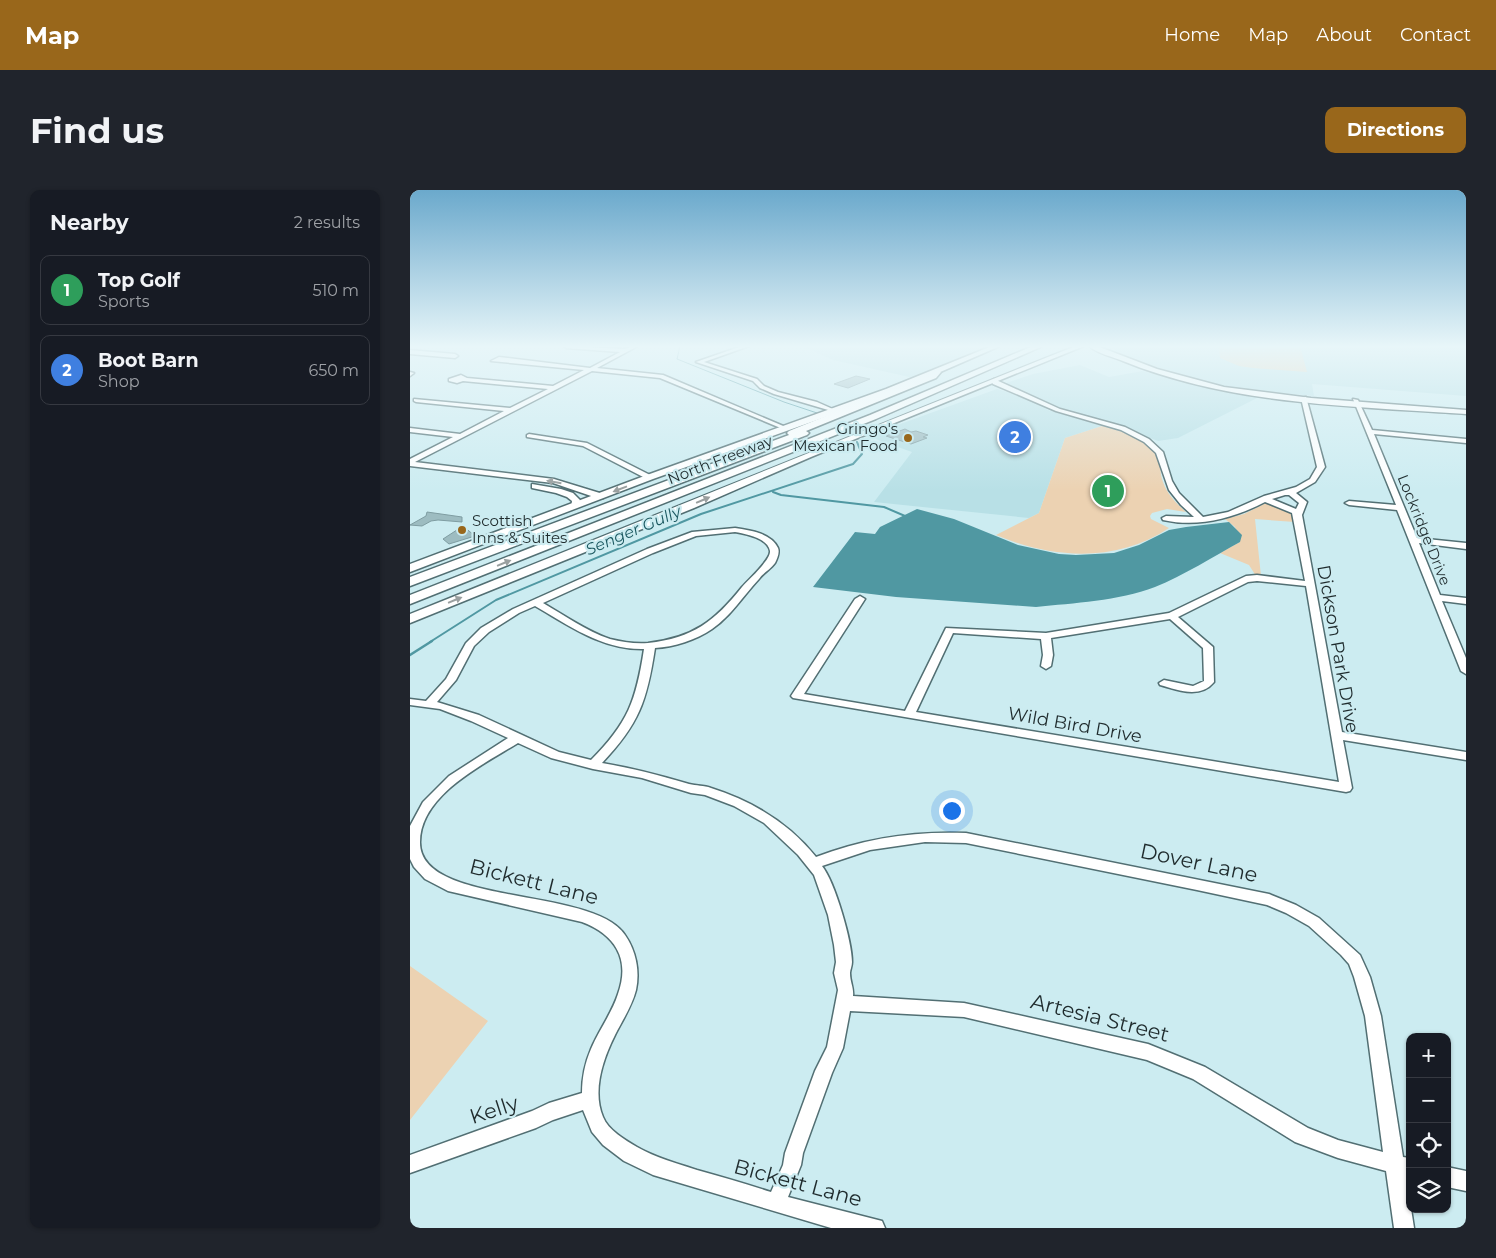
<!DOCTYPE html>
<html lang="en">
<head>
<meta charset="utf-8">
<style>
	body { margin:0; font-family:Montserrat,sans-serif; background:#20242c; color:#f1f3f6 }
	.controls { position:absolute; right:15px; bottom:15px; display:grid; overflow:hidden; border-radius:10px; box-shadow:0 1px 4px #0004 }
	.controls button { width:45px; height:45px; display:grid; place-items:center; padding:0; border:0; border-bottom:1px solid #363941; background:#171b24; color:#f1f3f6; font:25px sans-serif }
	.you { position:absolute; left:541px; top:620px; width:18px; height:18px; margin:-12px; border:4px solid #fff; border-radius:50%; background:#1a73e8; box-shadow:0 0 0 8px #1a73e833 }
	.badge { display:grid; place-items:center; width:32px; height:32px; border-radius:50%; background:#99671b; color:#fff; font-size:16px; font-weight:700 }
	.pin { position:absolute; translate:-50% -50%; border:2px solid #fff; box-shadow:0 1px 5px #0006 }
	.list { margin:0; padding:0; list-style:none }
	h2 { display:flex; justify-content:space-between; align-items:center; height:65px; margin:0; padding:0 20px; font-size:21px }
	h2 small { font-size:16px; font-weight:400; color:#9ea1a6 }
	.list li { display:grid; grid-template-columns:32px 1fr auto; gap:15px; align-items:center; box-sizing:border-box; height:70px; margin:0 10px 10px; padding:0 10px; border:1px solid #363941; border-radius:10px }
	.list b { display:block; font-size:19px; white-space:nowrap }
	.list p { margin:0; font-size:16px; white-space:nowrap; color:#9ea1a6 }
	.list em { font-size:16px; font-style:normal; color:#9ea1a6 }
	.icon { flex:none; width:28px; height:28px; fill:none; stroke:currentColor; stroke-width:2; stroke-linecap:round; stroke-linejoin:round }
	.map { position:relative; flex:none; width:1056px; height:1038px; overflow:hidden; border-radius:10px }
	header { display:flex; align-items:center; gap:30px; box-sizing:border-box; height:70px; padding:0 25px; background:#99671b; color:#fff }
	header strong { font-size:24px }
	nav { display:flex; gap:28px; margin-inline-start:auto; font-size:18px }
	.intro { display:flex; align-items:center; justify-content:space-between; box-sizing:border-box; height:120px; padding:0 30px }
	h1 { margin:0; font-size:35px }
	.button { padding:12px 22px; border-radius:10px; background:#99671b; color:#fff; font-size:18px; font-weight:700 }
	main { display:flex; gap:30px; padding:0 30px }
	aside { flex:1; background:#171b24; border-radius:10px; box-shadow:0 1px 4px #0004 }
	.map>svg:first-child { display:block }
	.built { fill:#b8e0e6 }
	.green { fill:#ecd2b2 }
	.water { fill:#5098a2 }
	.lines { fill:none; stroke-linecap:round; stroke-linejoin:round }
	.stream-far2 { stroke:#5098a2; stroke-width:1 }
	.stream-far1 { stroke:#5098a2; stroke-width:2 }
	.stream { stroke:#5098a2; stroke-width:2.5 }
	.building { fill:#9dbcc1; stroke:#7f9da2 }
	.minor-casing { stroke:#526f73; stroke-width:3 }
	.major-casing { stroke:#526f73; stroke-width:3 }
	.highway-casing { stroke:#526f73; stroke-width:3 }
	.minor { fill:#fff; fill-rule:evenodd }
	.major { fill:#fff; fill-rule:evenodd }
	.highway { fill:#fff; fill-rule:evenodd }
	.oneway { fill:#9aa0a0 }
	.poi-dot { fill:#99671b; stroke:#ccecf1; stroke-width:2 }
	.labels { text-anchor:middle; stroke-width:4.5; stroke-linejoin:round; paint-order:stroke }
	.far-poi-label { font-size:15px; fill:#1f2b2d; stroke:#ccecf1; text-anchor:end }
	.far-street-label { font-size:15px; fill:#1f2b2d; stroke:#ccecf1 }
	.far-water-label { font-size:16px; font-style:italic; fill:#1c5961; stroke:#ccecf1 }
	.street-label { font-size:18px; fill:#1f2b2d; stroke:#ccecf1 }
	.near-street-label { font-size:21px; fill:#1f2b2d; stroke:#ccecf1 }
</style>
</head>
<body>
<header>
<strong>Map</strong>
<nav><a>Home</a><a>Map</a><a>About</a><a>Contact</a></nav>
</header>
<div class="intro"><h1>Find us</h1><a class="button">Directions</a></div>
<main>
<aside>
<h2>Nearby<small>2 results</small></h2>
<ul class="list">
<li><span class="badge" style="background:#2e9e5b">1</span><div><b>Top Golf</b><p>Sports</p></div><em>510 m</em></li>
<li><span class="badge" style="background:#3f7fe0">2</span><div><b>Boot Barn</b><p>Shop</p></div><em>650 m</em></li>
</ul>
</aside>
<div class="map">
<svg width="1056" height="1038" viewBox="0 0 1056 1038">
	<rect width="100%" height="100%" fill="#ccecf1"/>
	<path class="built" d="M392,156H580L504,188L423,170Z
		M696,156H1056V206L902,194L904,206L831,199L783,190L737,176Z
		M670,175L699,187L733,181L798,198L851,206L768,248L748,251L703,234L652,219L613,200L593,194L623,184Z
		M587,199L612,206L638,220L692,236L655,248L629,323L619,328L464,312L502,262L457,246Z"/>
	<path class="green" d="M807,156H890L897,182L843,178L829,176L810,168L809,158Z
		M692,236C711,241 740,249 748,269C751,276 750,285 753,292C757,304 767,314 776,322L757,319L742,323L740,326L741,329L759,338C707,373 642,369 586,345L629,323L655,248Z
		M858,312L883,322L885,332L845,329L851,386H846L839,375L810,363L830,352L825,337L815,329L834,324Z
		M0,776L78,831L0,930Z"/>
	<path class="water" d="M507,319L544,329L608,355L649,364L666,365L704,363L729,355L759,340L776,337L819,332L832,345L830,352C804,366 773,386 745,397C708,411 664,413 626,417L486,407L403,397L445,342L465,344L470,337Z"/>
	<g class="lines">
		<path class="stream-far2" d="M270,156L267,169L374,212L410,224"/>
		<path class="stream-far1" d="M363,302L371,305L474,317L495,326
			M20,452L86,410L291,324L443,274L452,264L447,252"/>
		<path class="stream" d="M0,465L22,451"/>
	</g>
	<path class="building" d="M446,186L460,189L438,198L424,194Z
		M495,239L501,242L506,241L518,245L513,247L517,248L501,254L476,246Z
		M17,322L52,327V332L28,330L21,331L12,336L0,335L16,326Z
		M53,336L65,346L39,354L33,349Z"/>
	<g class="lines">
		<g class="minor-casing">
			<path id="minor" d="M154,156L215,159L223,156H228L187,178L253,185L378,238L373,239L250,188L182,181L5,272L144,289L193,304V308H187L143,293L0,276V269L43,247L0,242V238L50,244L94,221L6,212L4,211V209L100,218L138,199L53,191L47,193L39,191V189L51,185L57,188L143,196L174,180L81,171L89,167L180,178L210,162L156,158Z
				M332,156H339L294,172L347,189L354,196L368,202L407,212L425,220V222L364,204L350,198L343,191L286,172Z
				M0,160L45,164L48,166L45,168L0,164Z
				M0,182L4,183L0,186Z
				M584,189L650,219L715,237L739,249L753,262L762,291L769,303L793,327L818,322L854,306L886,297L900,289L907,277L891,208L896,207L915,277L905,292L886,303L897,312L892,325L932,542L1056,562V570L933,550L942,598L940,601L936,602L383,508L381,506L445,409L450,406L455,409L394,504L495,521L536,438L636,443L759,423L836,386L847,385L895,391L882,323L855,312C824,328 789,338 753,330L752,328L756,326L784,327L771,315L759,300L746,263L734,252L711,240L646,221L583,194L581,191ZM875,305H879L889,313L886,319L862,309ZM847,391L896,396L929,592L506,522L543,443L631,449L633,465L631,476L636,479L641,476L643,465L641,448L760,429L793,458L794,491L783,496L754,490L749,493L750,495C768,500 790,509 804,492L803,457L768,427L838,392Z
				M943,209L948,210L962,240L1056,249V253L964,244L1007,348L1056,353V359L1009,353L1030,405L1056,408V414L1032,411L1056,468V484L1051,481L987,320L939,315L935,313L939,311L986,315Z
				M119,244L177,253L244,287L237,289L173,256L117,247V245Z
				M122,294L151,299L163,303L170,310L168,316L161,318L162,311L157,307L146,303L122,298Z
				M325,338C339,340 361,343 368,358C370,363 367,369 365,373C361,379 353,383 349,389C333,406 321,426 302,439C286,450 264,457 245,458C237,511 229,534 192,573C222,578 249,585 279,594C286,596 294,595 301,598C342,611 379,633 406,667C455,648 503,641 556,643L859,704L886,715L909,728L950,765L960,787L971,826L993,967L1000,968V987L996,986L1004,1038H984L976,981L928,968L885,952L783,889L737,870L554,827L440,821L433,858L422,883L393,963L391,975L378,1007L472,1031L475,1038H421L243,985L214,971L193,955L182,942L173,920L143,930L126,938L0,983V965L122,921L139,913L172,903C172,887 175,873 181,859C189,840 202,823 208,804C221,768 204,744 172,732L38,701L15,689L4,677L0,669V636L13,612L39,586L98,548L61,531L30,519L0,515V509L16,511L36,489L56,453L71,438L103,419L237,359L282,342ZM325,342C336,344 358,348 360,361C361,370 339,389 332,397C305,431 283,448 238,453C225,454 212,452 200,449C176,441 154,425 133,413L243,363L286,346ZM125,416C160,436 192,460 234,459C226,511 218,533 181,570L149,562L69,525L27,512L46,490L64,456L79,442L109,423ZM108,553L141,568L183,579L232,588L281,603L295,605L324,616L354,633L388,665L404,685L418,725L424,755L426,772L424,783L428,800L417,857L405,881L375,963L373,975L361,1002C336,994 312,987 287,980C266,973 246,968 227,957C215,950 198,940 193,927C182,901 193,869 205,845C212,831 222,816 226,800C230,781 226,761 215,745C183,696 9,717 10,652C10,605 74,574 108,553ZM515,652L556,653L787,700L857,715L876,723L899,736L931,765L939,774L944,787L955,826L973,962L928,950L898,938L795,877L738,854L554,813L443,806C444,798 440,792 440,783C440,780 442,776 442,772C442,752 425,692 412,676L460,660Z
				M1037,977L1056,981V1001L1037,997Z"/>
		</g>
		<g class="major-casing">
			<path id="major" d="M582,156H590L482,203L243,289L0,382V374L237,285L476,199Z
				M666,156H674L401,267L284,318L0,433V424C222,335 443,244 666,156Z
				M679,156H687L747,179L814,197L901,208L1056,220V224C941,216 821,215 713,171C703,167 686,163 679,156Z"/>
		</g>
		<g class="highway-casing">
			<path id="highway" d="M623,156H633L466,229L0,414V405L460,225Z
				M524,180L531,182L526,188L396,241L399,243L397,245L0,396V387L379,245L377,243L379,241L520,184Z"/>
		</g>
		<use href="#minor" class="minor"/>
		<use href="#major" class="major"/>
		<use href="#highway" class="highway"/>
	</g>
	<defs><path id="oneway-solid" d="M-6-.8H1V-3.2L6.5 0L1 3.2V.8H-6Z" transform="scale(1.25)"/></defs>
	<g class="oneway">
		<use href="#oneway-solid" transform="translate(144 292) rotate(-170)"/>
		<use href="#oneway-solid" transform="translate(210 299) rotate(159)"/>
		<use href="#oneway-solid" transform="translate(293 310) rotate(-23)"/>
		<use href="#oneway-solid" transform="translate(94 373) rotate(-22)"/>
		<use href="#oneway-solid" transform="translate(45 410) rotate(-22)"/>
	</g>
	<linearGradient id="sky" x2="0" y2="1"><stop stop-color="#6ba9cc"/><stop offset="0.52" stop-color="#e8f6f9"/><stop offset="1" stop-color="#e8f6f9" stop-opacity="0"/></linearGradient>
	<rect width="1056" height="301" fill="url(#sky)"/>
	<g class="poi-dot">
		<circle cx="498" cy="248" r="5"/>
		<circle cx="52" cy="340" r="5"/>
	</g>
	<g class="labels">
		<g class="far-poi-label">
			<text x="488" y="244">Gringo's<tspan x="488" dy="17">Mexican Food</tspan></text>
			<text x="62" y="336" text-anchor="start">Scottish<tspan x="62" dy="17">Inns &amp; Suites</tspan></text>
		</g>
		<g class="far-street-label">
			<text transform="translate(310 270) rotate(-21)" y="5">North Freeway</text>
			<text transform="translate(1014 340) rotate(68)" y="5">Lockridge Drive</text>
		</g>
		<g class="far-water-label">
			<text transform="translate(223 340) rotate(-23)" y="6">Senger Gully</text>
		</g>
		<g class="street-label">
			<text transform="translate(928 459) rotate(80)" y="6">Dickson Park Drive</text>
			<text transform="translate(665 535) rotate(10)" y="6">Wild Bird Drive</text>
		</g>
		<g class="near-street-label">
			<text transform="translate(789 673) rotate(12)" y="7">Dover Lane</text>
			<text transform="translate(124 692) rotate(14)" y="7">Bickett Lane</text>
			<text transform="translate(690 828) rotate(14)" y="7">Artesia Street</text>
			<text transform="translate(84 920) rotate(-18)" y="7">Kelly</text>
			<text transform="translate(388 993) rotate(15)" y="7">Bickett Lane</text>
		</g>
	</g>
</svg>
<div class="controls">
<button>+</button>
<button>−</button>
<button><svg class="icon" aria-label="locate" viewBox="0 0 24 24"><circle cx="12" cy="12" r="6"/><path d="M12 2v4M12 18v4M2 12h4M18 12h4"/></svg></button>
<button><svg class="icon" aria-label="layers" viewBox="0 0 24 24"><path d="M12 4l9 5-9 5-9-5zM3 14l9 5 9-5"/></svg></button>
</div>
<div class="you"></div>
<div class="pin badge" style="left:698px;top:301px;background:#2e9e5b">1</div>
<div class="pin badge" style="left:605px;top:247px;background:#3f7fe0">2</div>
</div>
</main>
</body>
</html>
